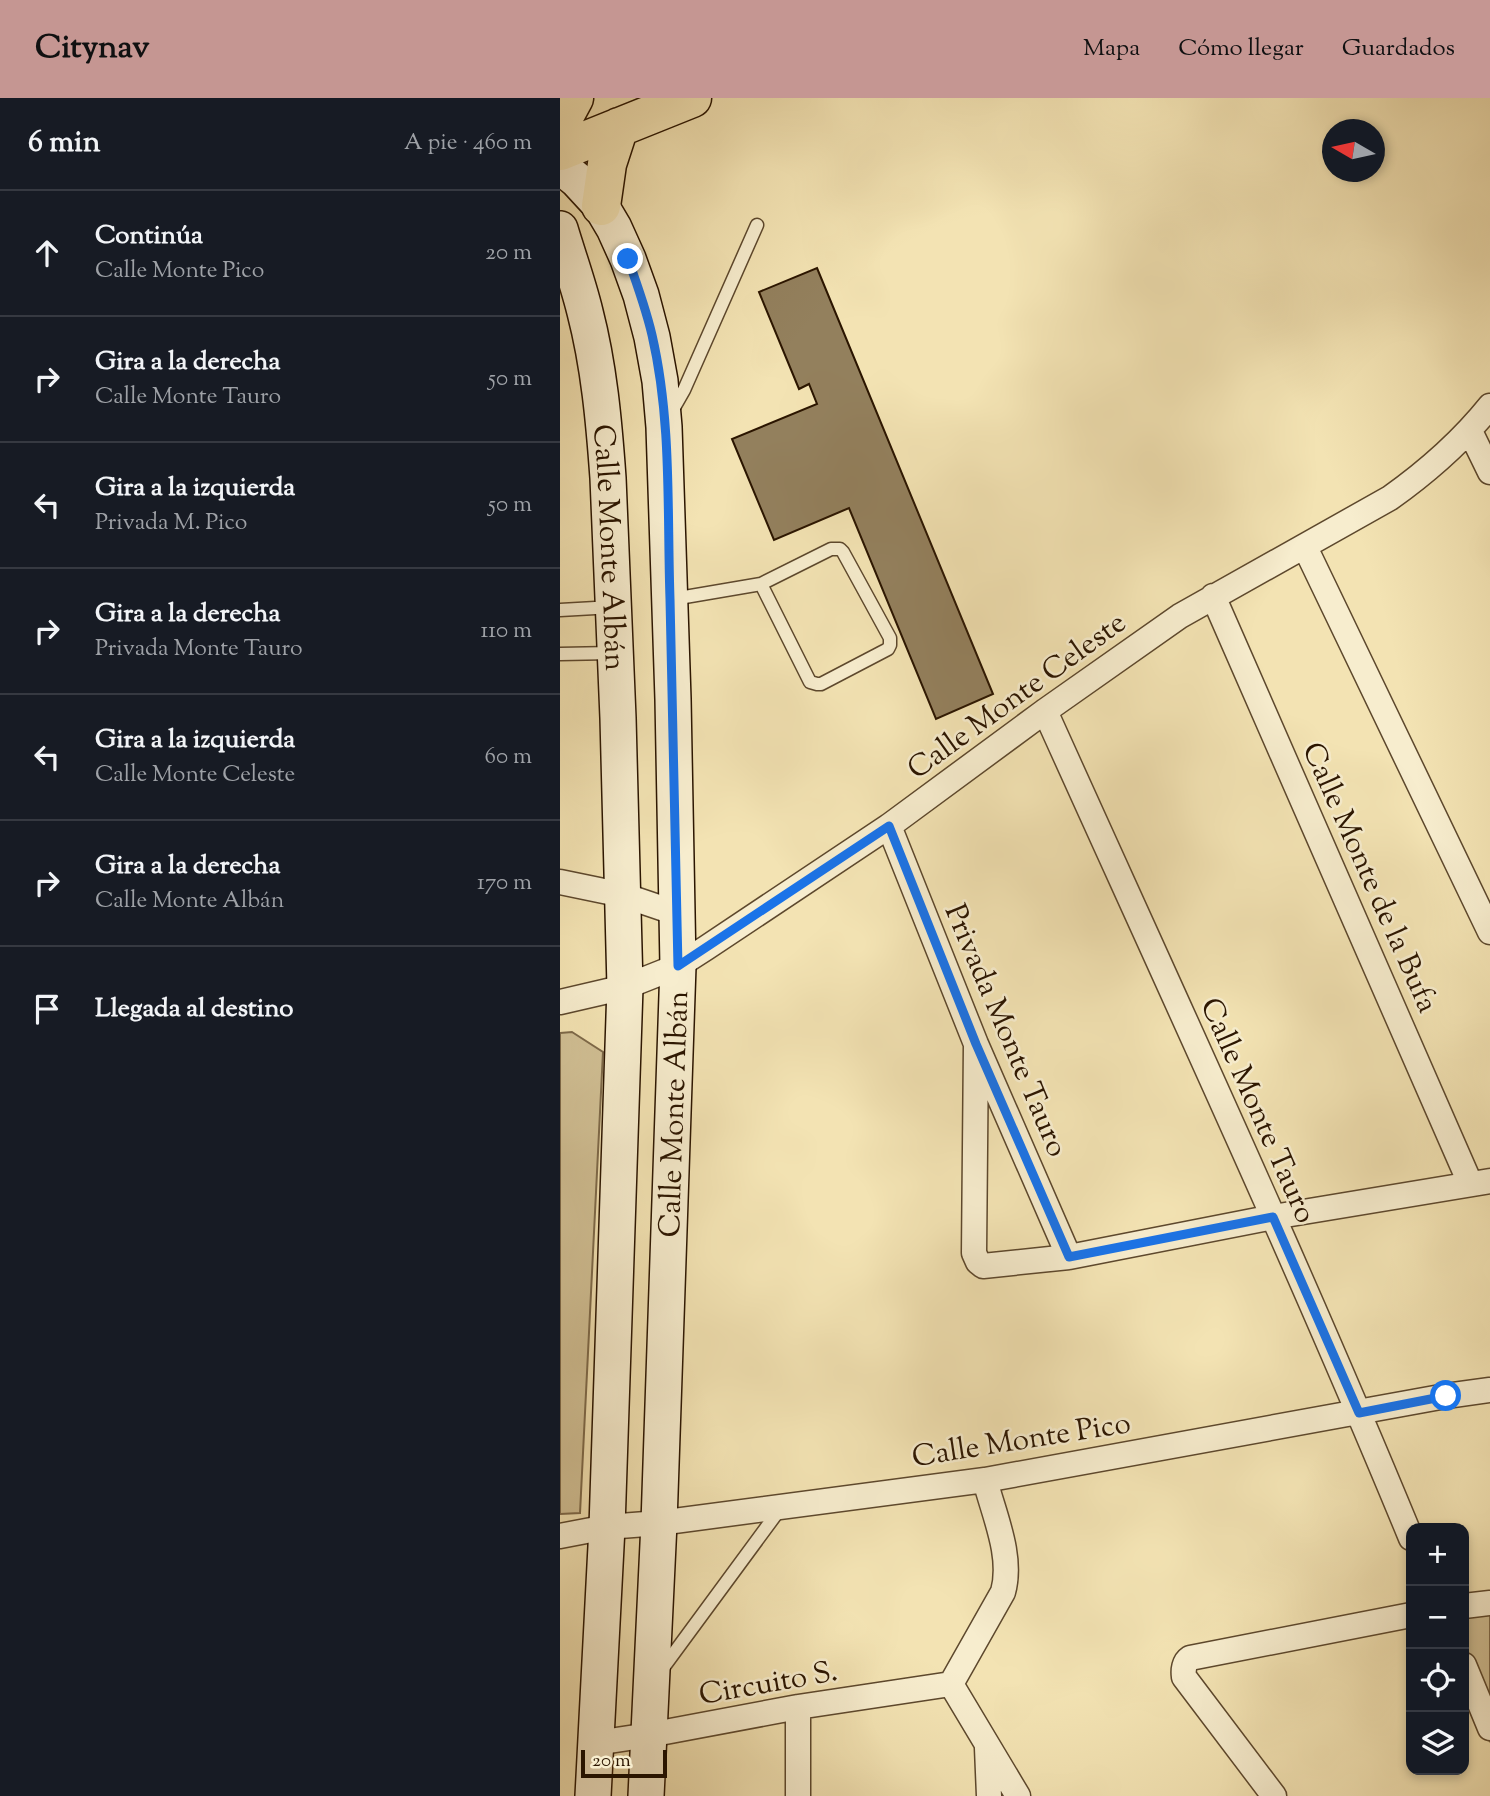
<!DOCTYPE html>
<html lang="es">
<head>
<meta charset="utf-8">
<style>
	body { margin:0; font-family:"Sorts Mill Goudy",serif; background:#242831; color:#f1f3f6 }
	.controls { position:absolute; right:21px; bottom:21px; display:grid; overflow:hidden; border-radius:14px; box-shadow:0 4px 10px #0003 }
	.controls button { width:63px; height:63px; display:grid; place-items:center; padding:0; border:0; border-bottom:2px solid #363941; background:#171b24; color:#f1f3f6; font:35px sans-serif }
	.compass { position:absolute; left:762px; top:21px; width:63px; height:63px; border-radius:50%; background:#171b24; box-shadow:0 4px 10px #0003; rotate:279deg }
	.scale { position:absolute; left:21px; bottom:18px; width:86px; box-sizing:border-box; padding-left:7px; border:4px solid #2b1500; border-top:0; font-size:19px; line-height:24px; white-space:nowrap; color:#2b1500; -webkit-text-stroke:5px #f7edce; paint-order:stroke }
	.stop { position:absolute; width:21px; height:21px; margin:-16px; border:5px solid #1a73e8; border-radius:50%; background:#fff }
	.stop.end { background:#1a73e8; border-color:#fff; box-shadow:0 2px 7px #0008 }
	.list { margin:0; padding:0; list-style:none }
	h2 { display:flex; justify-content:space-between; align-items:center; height:91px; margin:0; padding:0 28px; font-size:30px }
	h2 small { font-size:23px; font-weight:400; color:#9ea1a6 }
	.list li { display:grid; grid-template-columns:46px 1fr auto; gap:21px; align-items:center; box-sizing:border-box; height:126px; padding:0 28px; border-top:2px solid #363941 }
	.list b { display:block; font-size:26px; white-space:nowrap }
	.list p { margin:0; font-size:23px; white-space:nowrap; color:#9ea1a6 }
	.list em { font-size:23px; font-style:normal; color:#9ea1a6 }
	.icon { flex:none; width:38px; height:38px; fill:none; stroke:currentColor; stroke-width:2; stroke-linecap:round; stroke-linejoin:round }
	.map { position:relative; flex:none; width:930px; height:1698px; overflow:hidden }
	header { display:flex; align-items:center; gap:42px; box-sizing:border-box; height:98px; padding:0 35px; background:#c59692; color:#111 }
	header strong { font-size:33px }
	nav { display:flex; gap:38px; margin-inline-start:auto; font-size:24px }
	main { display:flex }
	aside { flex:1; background:#171b24 }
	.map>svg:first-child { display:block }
	.green { fill:#d1c095; stroke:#7e6a4a; stroke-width:2 }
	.building { fill:#93805d; stroke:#2b1500; stroke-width:2 }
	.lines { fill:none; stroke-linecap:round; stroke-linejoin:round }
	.lane-casing { stroke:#5d482d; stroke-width:15 }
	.street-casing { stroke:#5d482d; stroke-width:27 }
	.secondary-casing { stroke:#2b1500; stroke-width:38 }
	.highway-casing { stroke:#2b1500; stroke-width:41 }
	.lane { stroke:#f7edce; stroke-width:12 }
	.street { stroke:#f7edce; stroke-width:24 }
	.secondary { stroke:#f7edce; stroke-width:35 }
	.highway { stroke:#f3e3b3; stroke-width:38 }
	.route { stroke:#1a73e8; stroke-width:9 }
	.labels { text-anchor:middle; stroke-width:5; stroke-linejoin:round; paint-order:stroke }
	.street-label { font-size:30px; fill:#2b1500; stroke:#f7edce }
</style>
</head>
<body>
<header>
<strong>Citynav</strong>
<nav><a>Mapa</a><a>Cómo llegar</a><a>Guardados</a></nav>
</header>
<main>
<aside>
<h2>6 min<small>A pie · 460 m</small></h2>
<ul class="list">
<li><svg class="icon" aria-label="ahead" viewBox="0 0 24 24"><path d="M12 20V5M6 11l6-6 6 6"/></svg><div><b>Continúa</b><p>Calle Monte Pico</p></div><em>20 m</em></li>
<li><svg class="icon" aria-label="right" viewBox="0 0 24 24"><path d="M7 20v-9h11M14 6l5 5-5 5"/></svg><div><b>Gira a la derecha</b><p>Calle Monte Tauro</p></div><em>50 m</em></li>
<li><svg class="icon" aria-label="left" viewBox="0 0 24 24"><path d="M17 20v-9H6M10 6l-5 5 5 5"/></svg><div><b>Gira a la izquierda</b><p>Privada M. Pico</p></div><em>50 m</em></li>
<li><svg class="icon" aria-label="right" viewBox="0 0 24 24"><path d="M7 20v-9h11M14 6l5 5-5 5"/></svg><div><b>Gira a la derecha</b><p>Privada Monte Tauro</p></div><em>110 m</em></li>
<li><svg class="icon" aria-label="left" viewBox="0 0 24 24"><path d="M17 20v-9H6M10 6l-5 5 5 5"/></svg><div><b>Gira a la izquierda</b><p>Calle Monte Celeste</p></div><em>60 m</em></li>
<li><svg class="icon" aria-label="right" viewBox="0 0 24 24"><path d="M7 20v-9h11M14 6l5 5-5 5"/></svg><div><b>Gira a la derecha</b><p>Calle Monte Albán</p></div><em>170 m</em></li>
<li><svg class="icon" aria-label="arrive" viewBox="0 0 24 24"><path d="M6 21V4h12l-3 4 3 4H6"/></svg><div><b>Llegada al destino</b></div></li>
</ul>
</aside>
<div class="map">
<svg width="930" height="1698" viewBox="0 0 930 1698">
	<rect width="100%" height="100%" fill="#f3e3b3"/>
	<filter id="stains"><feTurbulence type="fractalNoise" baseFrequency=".00286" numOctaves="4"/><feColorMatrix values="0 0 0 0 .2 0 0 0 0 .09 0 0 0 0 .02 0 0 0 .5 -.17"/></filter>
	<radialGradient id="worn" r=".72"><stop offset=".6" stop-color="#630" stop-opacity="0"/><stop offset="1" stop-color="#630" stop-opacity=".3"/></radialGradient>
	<path class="green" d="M12,934L43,954L20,1415L0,1416V935Z
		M930,1499V1644L904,1586V1502Z"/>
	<path class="building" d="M257,170L433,596L376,621L289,410L214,442L172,341L257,306L249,286L239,291L199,194Z"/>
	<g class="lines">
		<g class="lane-casing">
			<path id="lane" d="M112,313L124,292L197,127
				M113,501L201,486L271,451H280L283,454L330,540V547L328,551L261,586H257L250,584L201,486
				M0,512L53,509
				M0,556L52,555
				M100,1574L220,1411"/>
		</g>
		<g class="street-casing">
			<path id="street" d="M910,333L930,374
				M745,449L930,834
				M653,498L910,1085
				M485,613C609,888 736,1161 851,1440
				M329,728L416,946L509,1159
				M0,784L63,797L116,815
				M0,904L65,889L118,868L146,850L329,728L485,613L620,518L830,400C868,373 901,344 930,308
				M416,946L414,1155L418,1164L423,1168L509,1159L713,1119L930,1083
				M0,1438L47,1429L99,1425L425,1382L886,1298L930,1292
				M904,1508L930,1505
				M904,1567L930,1630
				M391,1586L443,1494C453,1458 434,1417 425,1382
				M391,1586L458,1698
				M36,1645L89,1637L238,1609L391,1586
				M427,1650L429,1698
				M238,1698V1609
				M714,1698L624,1579C623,1572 624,1564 630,1560L851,1517"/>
		</g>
		<g class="secondary-casing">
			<g id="secondary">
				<path d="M0,68L17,82L41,108L54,130L68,161L81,197L92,239L100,283L104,329L113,601L118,868L99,1425L86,1698"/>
				<path id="s1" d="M0,131C8,158 18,185 25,214C39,268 44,324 48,380L58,620L65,889L47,1429L33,1698"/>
			</g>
		</g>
		<g class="highway-casing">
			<path id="highway" d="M0,26L14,0
				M0,53L132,0
				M41,108L47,66L59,29"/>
		</g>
		<use href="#lane" class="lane"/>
		<use href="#street" class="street"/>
		<use href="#secondary" class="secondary"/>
		<use href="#highway" class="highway"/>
	</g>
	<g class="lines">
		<path class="route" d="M68,161C77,186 86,211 92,237C112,323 107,414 110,501C113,624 115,746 118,868L329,728L416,946L509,1159L713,1119L799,1315L886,1298"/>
	</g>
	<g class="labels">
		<g class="street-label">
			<text dy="10" stroke="none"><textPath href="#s1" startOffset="324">Calle Monte Albán</textPath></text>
			<text transform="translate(456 597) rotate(-36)" y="10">Calle Monte Celeste</text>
			<text transform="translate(811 779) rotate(66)" y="10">Calle Monte de la Bufa</text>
			<text transform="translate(447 932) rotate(67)" y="10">Privada Monte Tauro</text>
			<text transform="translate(699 1012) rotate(66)" y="10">Calle Monte Tauro</text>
			<text transform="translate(113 1016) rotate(-88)" y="10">Calle Monte Albán</text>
			<text transform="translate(461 1341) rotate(-9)" y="10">Calle Monte Pico</text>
			<text transform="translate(208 1584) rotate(-10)" y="10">Circuito S.</text>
		</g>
	</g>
	<rect width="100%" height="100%" filter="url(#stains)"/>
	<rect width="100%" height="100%" fill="url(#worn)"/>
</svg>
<div class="controls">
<button>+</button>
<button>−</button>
<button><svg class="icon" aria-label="locate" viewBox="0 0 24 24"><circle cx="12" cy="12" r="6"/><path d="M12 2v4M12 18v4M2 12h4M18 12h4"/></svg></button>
<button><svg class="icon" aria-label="layers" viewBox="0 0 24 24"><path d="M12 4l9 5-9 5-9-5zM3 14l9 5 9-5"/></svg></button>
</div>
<svg class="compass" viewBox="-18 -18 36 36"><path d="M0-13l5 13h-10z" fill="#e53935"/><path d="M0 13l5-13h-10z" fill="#9ea1a6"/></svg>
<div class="scale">20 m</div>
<div class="stop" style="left:886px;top:1298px"></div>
<div class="stop end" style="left:68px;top:161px"></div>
</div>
</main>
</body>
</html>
